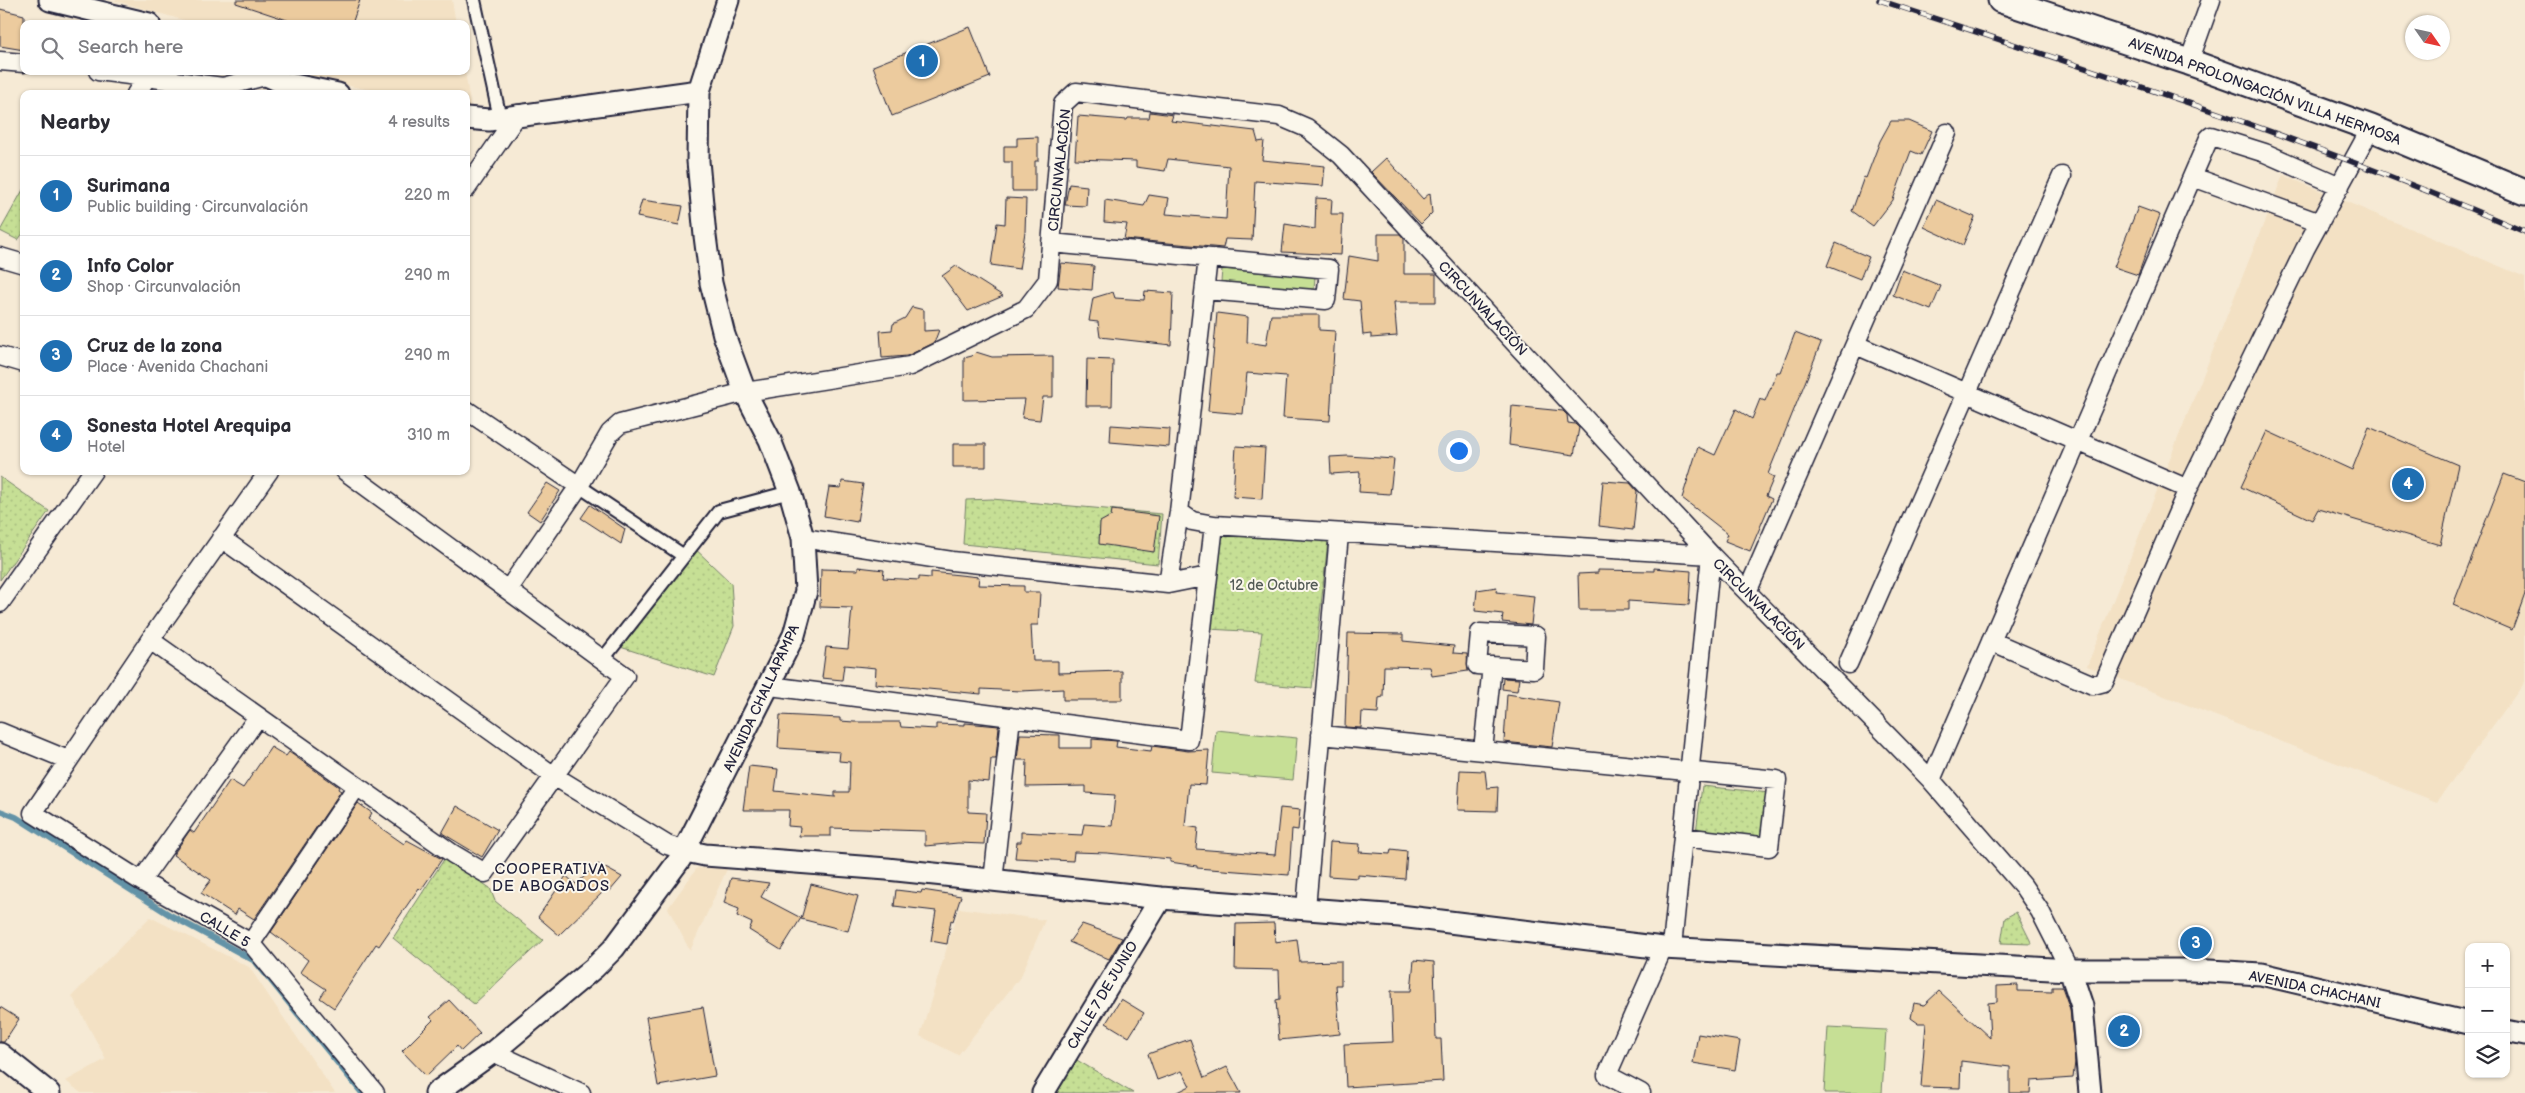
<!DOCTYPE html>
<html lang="en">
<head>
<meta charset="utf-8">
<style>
	body { margin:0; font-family:"Balsamiq Sans",sans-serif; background:#f2f2f3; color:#2b2b33 }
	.controls { position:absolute; right:15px; bottom:15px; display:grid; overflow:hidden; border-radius:10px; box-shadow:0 1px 4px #0004 }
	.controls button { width:45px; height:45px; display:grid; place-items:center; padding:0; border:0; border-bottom:1px solid #e1e1e2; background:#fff; color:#2b2b33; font:25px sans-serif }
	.compass { position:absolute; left:2405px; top:15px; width:45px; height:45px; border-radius:50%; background:#fff; box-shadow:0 1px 4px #0004; rotate:124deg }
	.you { position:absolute; left:1458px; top:450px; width:18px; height:18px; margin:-12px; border:4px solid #fff; border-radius:50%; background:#1a73e8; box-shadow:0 0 0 8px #1a73e833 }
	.badge { display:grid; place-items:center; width:32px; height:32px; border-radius:50%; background:#1f6fb2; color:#fff; font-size:16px; font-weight:700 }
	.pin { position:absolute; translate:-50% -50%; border:2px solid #fff; box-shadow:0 1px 5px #0006 }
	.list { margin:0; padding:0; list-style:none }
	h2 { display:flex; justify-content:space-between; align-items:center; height:65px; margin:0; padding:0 20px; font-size:21px }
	h2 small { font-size:16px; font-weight:400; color:#7c7c81 }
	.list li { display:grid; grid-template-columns:32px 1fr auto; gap:15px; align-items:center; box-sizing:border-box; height:80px; padding:0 20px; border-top:1px solid #e1e1e2 }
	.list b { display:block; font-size:19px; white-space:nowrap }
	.list p { margin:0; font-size:16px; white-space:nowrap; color:#7c7c81 }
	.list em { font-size:16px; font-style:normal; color:#7c7c81 }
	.icon { flex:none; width:28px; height:28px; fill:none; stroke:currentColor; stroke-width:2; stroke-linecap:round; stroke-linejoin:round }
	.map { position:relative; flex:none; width:2525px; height:1093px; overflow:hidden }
	.search { position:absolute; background:#fff; box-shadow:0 1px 4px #0004; left:20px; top:20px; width:450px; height:55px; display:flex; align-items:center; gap:12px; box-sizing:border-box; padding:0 18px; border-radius:10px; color:#7c7c81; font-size:19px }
	.panel { position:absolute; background:#fff; box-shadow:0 1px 4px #0004; left:20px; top:90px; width:450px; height:385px; border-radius:10px }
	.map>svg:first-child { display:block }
	.built { fill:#f3e1c4 }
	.grass { fill:#c6df95; stroke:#748068 }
	.park { fill:url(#park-dots); stroke:#748068 }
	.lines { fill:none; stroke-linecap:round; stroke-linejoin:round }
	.stream { stroke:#6493a7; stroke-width:6 }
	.building { fill:#eccb9e; stroke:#22223b }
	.pedestrian-casing { stroke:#22223b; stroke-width:16 }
	.minor-casing { stroke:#22223b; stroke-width:21 }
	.tertiary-casing { stroke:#22223b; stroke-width:25 }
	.secondary-casing { stroke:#22223b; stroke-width:29 }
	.pedestrian { stroke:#fbf7ec; stroke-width:12 }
	.minor { stroke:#fbf7ec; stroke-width:18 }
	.tertiary { stroke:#fbf7ec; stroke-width:21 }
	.secondary { stroke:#fbf7ec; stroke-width:25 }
	.rail-casing { stroke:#22223b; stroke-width:5.5 }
	.rail { stroke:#fbf7ec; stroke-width:4; stroke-dasharray:11; stroke-linecap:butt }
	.labels { text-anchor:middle; stroke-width:4; stroke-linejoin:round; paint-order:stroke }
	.street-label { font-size:14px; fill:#22223b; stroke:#fbf7ec }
	.park-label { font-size:14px; fill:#535b56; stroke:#fbf7ec }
	.neighbourhood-label { font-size:15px; letter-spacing:1px; fill:#22223b; stroke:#fbf7ec }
</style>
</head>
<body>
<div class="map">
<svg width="2525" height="1093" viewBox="0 0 2525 1093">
	<defs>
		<pattern id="park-dots" width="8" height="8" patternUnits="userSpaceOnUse" patternTransform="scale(1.25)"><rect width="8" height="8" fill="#c6df95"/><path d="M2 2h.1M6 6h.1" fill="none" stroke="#aabf81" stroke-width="1.8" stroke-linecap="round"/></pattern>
	</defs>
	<rect width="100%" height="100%" fill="#f6ead5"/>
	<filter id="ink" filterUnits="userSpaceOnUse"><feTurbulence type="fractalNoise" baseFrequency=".02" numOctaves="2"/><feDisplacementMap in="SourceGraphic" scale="10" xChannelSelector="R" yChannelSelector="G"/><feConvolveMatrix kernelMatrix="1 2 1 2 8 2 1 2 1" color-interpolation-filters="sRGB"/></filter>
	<g filter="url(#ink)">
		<path class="built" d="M113,0H452L456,24H197Z
			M298,71H465L471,109L466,108V94H392L329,82Z
			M2283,175L2525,277V682L2437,802L2087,666Z
			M697,868L727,869L690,951L668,908Z
			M959,908L1045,920L1021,976L958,1055L920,1036Z
			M150,917L249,967L335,1093H81L66,1081L106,1059L72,996Z"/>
		<path class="grass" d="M1222,269L1315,277L1314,290L1221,282Z
			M1216,730L1297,738L1293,780L1212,773Z
			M1828,1027L1886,1030L1882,1093H1824Z"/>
		<path class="park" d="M24,188V232L18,240L0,231Z
			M0,477L49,511L0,580Z
			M992,499L1162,514L1158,564L963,544L966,500Z
			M1226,532L1328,541L1312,688L1255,683L1262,632L1208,629L1219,535Z
			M688,542L731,583L734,626L714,677L611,644Z
			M1702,786L1770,793L1765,840L1696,832Z
			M445,858L490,888L495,901L543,940L474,1004L393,938Z
			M2016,912L2032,944L2001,943L2005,918Z
			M1075,1059L1133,1093H1054Z"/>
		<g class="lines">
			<path class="stream" d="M0,811L16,817L170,915L255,961L362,1093"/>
		</g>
		<path class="building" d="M236,0H360L352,24H299L236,3Z
			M0,9L24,15V50L0,46Z
			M970,27L990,77L892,116L873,66Z
			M1150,112L1173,115L1171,121L1255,131L1258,142L1264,141L1262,160L1325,166L1323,186L1255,181L1252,240L1225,239L1223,248L1124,239L1127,224L1104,222L1105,200L1144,206L1149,195L1169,198L1166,214L1226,219L1229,166L1168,159L1165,171L1136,167V161L1075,159L1078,116L1127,120L1128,118H1149Z
			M1891,121H1909L1932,131L1921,155L1911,151L1893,200L1873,226L1852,211L1864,177L1866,178L1880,141Z
			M1038,137V161H1035V191H1012V162H1004V146H1017V138Z
			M1386,158L1423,199L1430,193L1432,213L1421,224L1371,172Z
			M1069,184L1087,186L1086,206L1065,205Z
			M1006,198L1026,199L1025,232L1019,269L991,265L997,223L1005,224Z
			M1316,198L1332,199L1331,214H1343L1341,255L1282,252L1285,224L1315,229Z
			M642,200L683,206L679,225L637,217Z
			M1936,200L1975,217L1963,245L1924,227Z
			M2138,207L2160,215L2138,275L2114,267Z
			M1378,234H1400L1404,239V274H1436V302H1394L1397,336L1371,338V334L1363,335L1360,301L1344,299L1349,256L1378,261Z
			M1836,243L1869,257L1860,279L1827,266Z
			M1061,263L1094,266L1092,290L1058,287Z
			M956,266L1003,296L968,311L942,276Z
			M1902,270L1941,286L1931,310L1893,295Z
			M1145,291L1173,293L1171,345L1100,337L1098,322L1089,321L1093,298L1113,292L1115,298L1144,300Z
			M912,307L924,310V331L939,330L934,343L907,356L882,358L880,331L892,330L893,324L905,318Z
			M1217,313L1248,317L1247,342L1266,345L1271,315H1319V330L1335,331L1330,421L1283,418L1286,376L1247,373L1243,414L1208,411Z
			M1795,333L1821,343L1768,474L1774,477L1766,496L1772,499L1750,551L1725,541L1728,534L1682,498L1698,447L1715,455L1736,409L1752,419L1760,399L1765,401L1777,372H1780Z
			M976,352L992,357L1053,356V397H1043L1040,420L1022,418L1025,399L964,400V358L972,356Z
			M1087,359L1113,360L1112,406H1086Z
			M1512,406L1563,411L1567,415L1568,423L1575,424L1579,428L1574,455L1509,445Z
			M1111,425L1170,429L1169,447L1110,442Z
			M2369,427L2458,465L2440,545L2318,509L2312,520L2241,487L2267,431L2352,470Z
			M953,444H986V467H953Z
			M1236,446L1265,448L1262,499L1233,497Z
			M1348,456L1394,459L1390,494L1359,492L1360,472L1331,474L1330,457Z
			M2504,474L2525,482V594L2512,630L2453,605Z
			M842,481L863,484L857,522L824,516L829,487L841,488Z
			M1603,481L1630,483L1637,491L1633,530L1599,526Z
			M547,483L560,491L540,521L527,512Z
			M590,505L625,529L621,544L581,518Z
			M1112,510L1159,516L1154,552L1099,544L1100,522L1111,516Z
			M858,567L884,570L883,578L919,580V577L931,578V572L979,577L978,585L1024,586V592H1040L1038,625H1031L1033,661H1058V673L1122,671V700H1063V689L1021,691L981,689V694L875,684L876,668L844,665L842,680L822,678L826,647L848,649L852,608L820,607L821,569L858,570Z
			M1654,568L1691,571L1689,605L1628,601V610H1579L1578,574L1598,573V570L1654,571Z
			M1497,587L1496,592L1534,596L1531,625L1502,622L1503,614L1475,611L1477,590Z
			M1348,633L1403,634V641L1454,646L1453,653L1467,654L1468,671L1432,676L1430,667L1384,666L1383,697L1379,698L1378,713L1362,712L1361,728L1345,727Z
			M1503,678L1519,679L1517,691L1502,689Z
			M1507,694L1559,702L1552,747L1504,742Z
			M780,715L840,718V721L854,722H900L901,727L936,729V724L965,725V723L999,726L996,759H991L989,782L968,780V812L986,813L984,844L958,843L925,846V831L831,828V836H799L800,827L788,826L789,810H743L749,766L778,769L775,791L835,797V792H849L850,762L839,761L840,752L778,748Z
			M1020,734L1060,735V748H1092V739L1117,741L1116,747L1151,751L1152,746L1188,751L1209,750L1206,785L1189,784L1185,826L1198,828L1196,849L1275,855L1280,808L1300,810L1298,830L1292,829L1289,875L1197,868V866L1170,862V859L1107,853L1074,852L1073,861L1015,858L1017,842H1021V832L1082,835L1084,824L1112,826L1115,795L1086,793V786L1026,787L1027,760H1017Z
			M271,747L286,756L289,752L339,787L338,789L341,791L254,919L238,909L235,915L201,893L211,880L173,855L190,830L194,833L230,780L243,788Z
			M1460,770L1485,771L1487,788L1498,787L1497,811L1458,810Z
			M358,803L372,813L368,819L404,844L407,840L442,859L421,890L419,888L379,946L376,944L334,1008L320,998L326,989L300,972L308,960L271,932Z
			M457,806L498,830L482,857L442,833Z
			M1330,842L1360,844L1359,852L1390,854L1391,849L1407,851L1405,879L1358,875V878L1328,876Z
			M598,864L622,877L610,891L606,889L559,935L538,917L566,876L576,884Z
			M731,878L769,883L761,897L801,918L781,950L749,930L752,923L737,916L739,909L724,903Z
			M811,884L858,896L848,931L801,919Z
			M896,890L921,893L922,890L961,896L953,921L951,920L947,944L931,941L936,911L894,906Z
			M1274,923L1275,942L1297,939L1300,962L1341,961V985H1336L1340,1034L1279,1040L1276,1000L1280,999L1279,970L1235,969L1236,924Z
			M1082,924L1122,938L1109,959L1069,942Z
			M1414,960L1434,962L1436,1039H1441L1443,1081L1346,1087L1344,1044L1393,1042L1391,991H1411Z
			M2018,985V991L2052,992V987H2062L2070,1009L2075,1062L2073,1078L2031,1081L2030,1093H2010V1067L1961,1061L1960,1088L1921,1087L1926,1023H1918L1911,1018L1914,1003L1924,1005L1939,991L1990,1038L1988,1003L1997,1002V986Z
			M1121,999L1144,1013L1129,1037L1106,1023Z
			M449,1000L480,1033L461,1051L457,1046L426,1076L402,1051L433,1020L430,1017Z
			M0,1007L19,1019L4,1042H0Z
			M703,1007L715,1076L658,1086L646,1017Z
			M1698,1034L1740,1041L1735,1070L1693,1063Z
			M1190,1039L1204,1078L1227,1067L1241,1093H1176L1190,1086L1182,1071L1157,1080L1148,1054Z"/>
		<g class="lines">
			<g class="pedestrian-casing">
				<path id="pedestrian" d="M474,0L500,118
					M579,486L684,556
					M603,659L719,511L790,492"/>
			</g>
			<g class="minor-casing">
				<path id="minor" d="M0,61L24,63
					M2189,62L2211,0
					M98,71L223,87L265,76
					M136,94L147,77
					M2193,177L2320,223
					M466,189L518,114
					M1051,243L1329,269L1326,300L1205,290
					M0,257L24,264
					M1856,345L2188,489
					M0,356L24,363
					M466,410L579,486
					M269,471L150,640L33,813L141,881L251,943L375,1093
					M1179,512L1192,521L1214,525L1711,555
					M221,538L554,776L667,845L686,851
					M803,538L952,561L1168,584L1208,576
					M1168,584L1179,512L1208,258
					M508,590L579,486L610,433L620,424L745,392L910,366L1026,309L1048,280L1063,104L1076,92L1279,116L1307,128L1341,155L1711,555L1931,780L2023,886L2040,911L2070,970
					M1748,590L1947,133
					M0,603L93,471
					M1480,633L1536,636L1534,669L1477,665Z
					M150,640L453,854L485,873L625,676L345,471
					M1991,641L2093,685L2104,682L2188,489L2305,249L2371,128
					M1848,664L2062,176
					M770,686L1189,740L1214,525
					M0,732L68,760
					M1321,735L1777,780L1769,847L1683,837
					M1483,750L1492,666
					M1931,780L2209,138L2211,136L2265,153L2340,186
					M141,881L258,717
					M993,881L1011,717
					M1306,908L1339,534
					M251,943L357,786
					M1672,947L1711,555
					M493,1052L581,1093
					M1641,1093L1607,1075L1663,948"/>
			</g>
			<g class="tertiary-casing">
				<path id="tertiary" d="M50,0L149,24
					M257,71L284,83L338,94
					M466,118L489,120L699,91
					M686,851L705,855L887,869L1161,898L1400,916L1663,948L2070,970H2192L2261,974L2469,1023
					M2070,970L2082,1006L2090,1093
					M2506,1031L2525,1035
					M0,1054L49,1093
					M436,1093L493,1052L594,968L614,948L680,859L794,635L806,591L803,538L790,492L770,440L745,392L724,335L711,283L705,236L698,161L699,91L728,0
					M1043,1093L1161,898"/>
			</g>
			<g class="secondary-casing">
				<path id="secondary" d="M2001,0L2189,62L2371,128L2525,192"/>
			</g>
			<use href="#pedestrian" class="pedestrian"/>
			<use href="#minor" class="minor"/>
			<use href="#tertiary" class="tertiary"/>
			<use href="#secondary" class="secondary"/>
			<g class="rail-casing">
				<path id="rail" d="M1879,0C2097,72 2315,140 2525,232"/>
			</g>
			<use href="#rail" class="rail"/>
		</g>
	</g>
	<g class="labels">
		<g class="street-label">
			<text transform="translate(2265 91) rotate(20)" y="5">AVENIDA PROLONGACIÓN VILLA HERMOSA</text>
			<text transform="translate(1059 170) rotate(-84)" y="5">CIRCUNVALACIÓN</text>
			<text transform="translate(1483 308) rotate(47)" y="5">CIRCUNVALACIÓN</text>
			<text transform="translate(1759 604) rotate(45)" y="5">CIRCUNVALACIÓN</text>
			<text transform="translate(761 698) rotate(-65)" y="5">AVENIDA CHALLAPAMPA</text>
			<text transform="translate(225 929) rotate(31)" y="5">CALLE 5</text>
			<text transform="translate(2315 989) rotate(12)" y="5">AVENIDA CHACHANI</text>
			<text transform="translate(1102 995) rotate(-59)" y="5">CALLE 7 DE JUNIO</text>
		</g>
		<g class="park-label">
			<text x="1274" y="590">12 de Octubre</text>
		</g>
		<g class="neighbourhood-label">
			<text x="551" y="874">COOPERATIVA<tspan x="551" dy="17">DE ABOGADOS</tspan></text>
		</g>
	</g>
</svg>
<div class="controls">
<button>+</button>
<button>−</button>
<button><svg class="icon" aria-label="layers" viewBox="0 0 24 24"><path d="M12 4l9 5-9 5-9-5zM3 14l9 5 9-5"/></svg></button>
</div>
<svg class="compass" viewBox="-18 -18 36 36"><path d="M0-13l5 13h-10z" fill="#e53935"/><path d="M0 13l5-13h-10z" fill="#7c7c81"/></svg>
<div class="you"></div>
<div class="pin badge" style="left:922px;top:61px">1</div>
<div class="pin badge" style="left:2124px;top:1031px">2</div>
<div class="pin badge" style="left:2196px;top:943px">3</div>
<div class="pin badge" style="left:2408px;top:484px">4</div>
<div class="search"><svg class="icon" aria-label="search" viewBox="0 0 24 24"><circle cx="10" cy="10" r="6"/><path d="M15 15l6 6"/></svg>Search here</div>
<section class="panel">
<h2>Nearby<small>4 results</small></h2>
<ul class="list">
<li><span class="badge">1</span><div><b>Surimana</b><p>Public building · Circunvalación</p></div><em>220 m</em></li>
<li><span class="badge">2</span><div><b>Info Color</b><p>Shop · Circunvalación</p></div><em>290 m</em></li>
<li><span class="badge">3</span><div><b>Cruz de la zona</b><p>Place · Avenida Chachani</p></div><em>290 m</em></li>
<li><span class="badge">4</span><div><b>Sonesta Hotel Arequipa</b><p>Hotel</p></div><em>310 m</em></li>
</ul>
</section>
</div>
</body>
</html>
